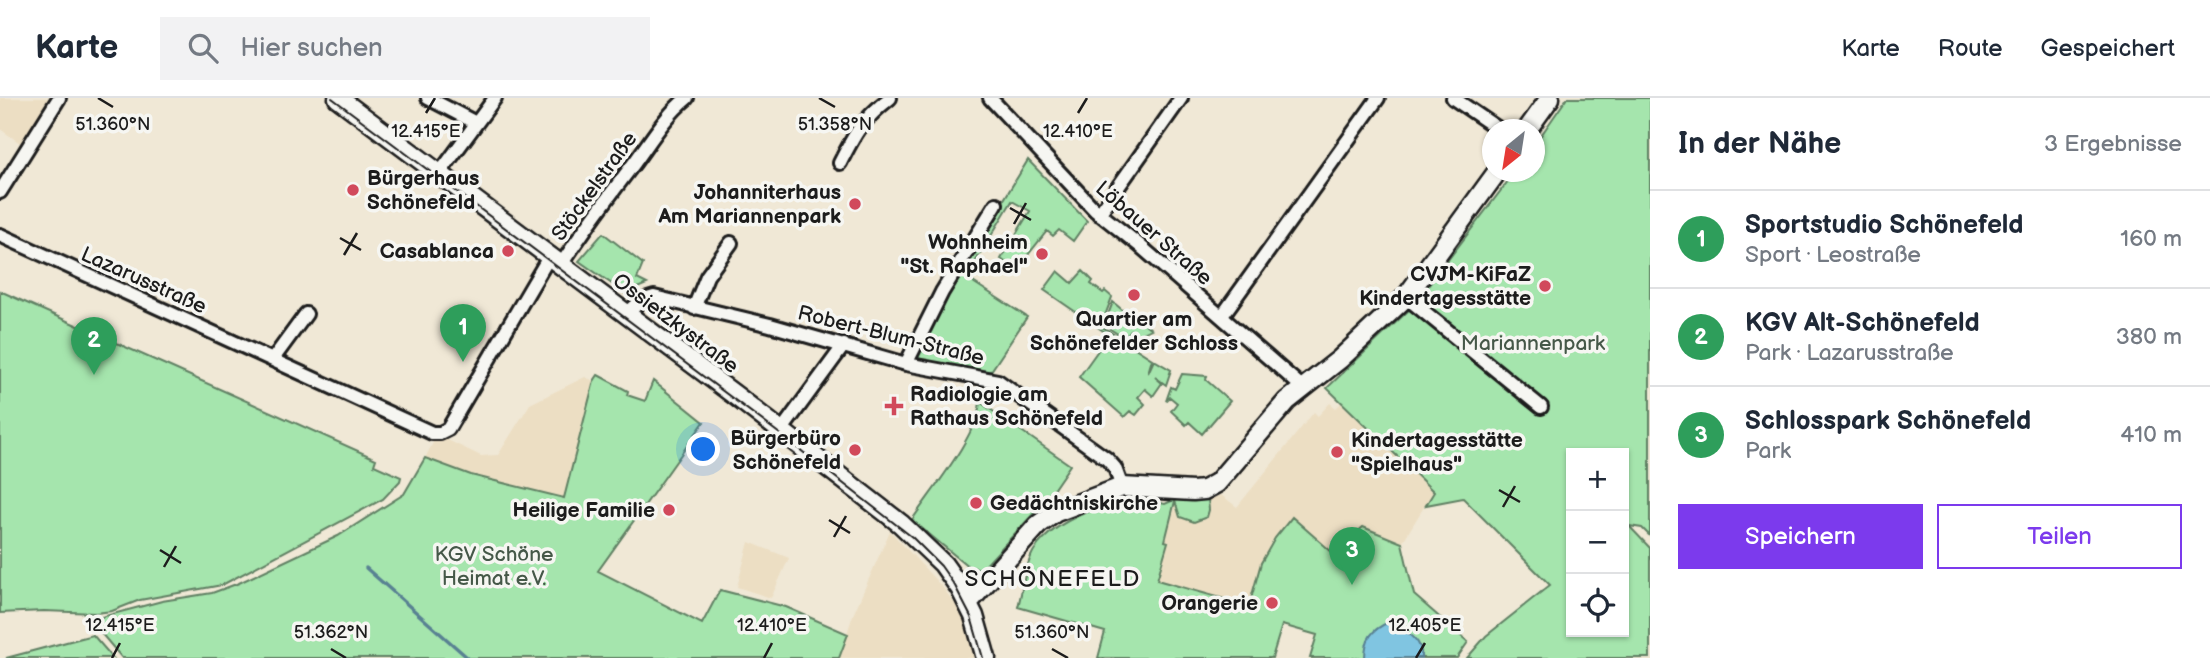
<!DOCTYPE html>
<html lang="de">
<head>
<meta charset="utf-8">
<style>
	body { margin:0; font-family:"Balsamiq Sans",sans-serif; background:#f2f2f3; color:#1f2937 }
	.controls { position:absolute; right:21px; bottom:21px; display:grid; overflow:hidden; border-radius:0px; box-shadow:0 2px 5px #0004 }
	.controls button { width:63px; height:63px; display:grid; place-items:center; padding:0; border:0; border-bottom:2px solid #e0e1e3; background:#fff; color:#1f2937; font:35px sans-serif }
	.compass { position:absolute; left:1482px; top:21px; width:63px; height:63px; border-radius:50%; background:#fff; box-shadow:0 2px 5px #0004; rotate:210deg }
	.you { position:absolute; left:704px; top:352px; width:24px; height:24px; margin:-18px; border:5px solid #fff; border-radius:50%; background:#1a73e8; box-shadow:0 0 0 10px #1a73e833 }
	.badge { display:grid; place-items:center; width:46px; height:46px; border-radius:50%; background:#7c3aed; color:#fff; font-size:23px; font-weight:700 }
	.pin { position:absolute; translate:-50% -58px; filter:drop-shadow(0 2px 4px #0008) }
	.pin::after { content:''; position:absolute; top:37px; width:24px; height:21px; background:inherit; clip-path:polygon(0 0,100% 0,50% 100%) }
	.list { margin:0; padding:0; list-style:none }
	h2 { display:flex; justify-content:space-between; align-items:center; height:91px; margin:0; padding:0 28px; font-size:30px }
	h2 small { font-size:23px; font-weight:400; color:#747a83 }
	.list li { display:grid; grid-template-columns:46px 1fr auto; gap:21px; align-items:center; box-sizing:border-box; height:98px; padding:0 28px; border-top:2px solid #e0e1e3 }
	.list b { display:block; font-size:26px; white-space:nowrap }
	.list p { margin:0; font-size:23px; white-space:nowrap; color:#747a83 }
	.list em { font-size:23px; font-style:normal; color:#747a83 }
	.actions { display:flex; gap:14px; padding:21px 28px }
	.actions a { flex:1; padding:16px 0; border:2px solid #7c3aed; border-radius:0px; text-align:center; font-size:24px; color:#7c3aed }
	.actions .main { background:#7c3aed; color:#fff }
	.icon { flex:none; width:38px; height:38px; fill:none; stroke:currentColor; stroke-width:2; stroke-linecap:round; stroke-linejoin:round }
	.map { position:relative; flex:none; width:1650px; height:560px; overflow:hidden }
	header { display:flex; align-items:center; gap:42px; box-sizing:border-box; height:98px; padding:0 35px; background:#fff; border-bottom:2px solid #e0e1e3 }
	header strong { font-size:33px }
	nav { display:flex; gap:38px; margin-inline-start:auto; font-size:24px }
	.search { width:490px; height:63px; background:#f2f2f3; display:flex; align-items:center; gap:18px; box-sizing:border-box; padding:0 24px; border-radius:0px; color:#747a83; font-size:26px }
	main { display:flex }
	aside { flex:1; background:#fff }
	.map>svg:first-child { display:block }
	.built { fill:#ecdec3 }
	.green { fill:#a5e5ad; stroke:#608064; stroke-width:2; fill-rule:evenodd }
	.water { fill:#80c5e1; stroke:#588192; stroke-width:2 }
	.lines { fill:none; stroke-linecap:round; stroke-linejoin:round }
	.stream { stroke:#588192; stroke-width:3.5 }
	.minor-casing { stroke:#1c1c1c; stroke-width:18 }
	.secondary-casing { stroke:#1c1c1c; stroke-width:23 }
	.minor { stroke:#f6f6f2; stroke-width:12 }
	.secondary { stroke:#f6f6f2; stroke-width:18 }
	.tram { stroke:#1c1c1c; stroke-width:2 }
	.ticks { fill:none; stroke:#1c1c1c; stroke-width:2.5 }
	.poi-dot { fill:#d1495b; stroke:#f6f6f2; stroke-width:2.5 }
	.labels { text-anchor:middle; stroke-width:7; stroke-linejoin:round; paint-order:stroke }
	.poi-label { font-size:21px; font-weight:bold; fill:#1c1c1c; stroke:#f6f6f2; text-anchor:end }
	.street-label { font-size:21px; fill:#1c1c1c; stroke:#f6f6f2 }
	.park-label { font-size:21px; fill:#455848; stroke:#f6f6f2 }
	.neighbourhood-label { font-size:23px; letter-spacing:2px; fill:#1c1c1c; stroke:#f6f6f2 }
	.ticks-label { font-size:18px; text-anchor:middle; fill:#1c1c1c; stroke:#f6f6f2; stroke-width:7; stroke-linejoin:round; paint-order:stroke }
</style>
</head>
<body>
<header>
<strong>Karte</strong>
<div class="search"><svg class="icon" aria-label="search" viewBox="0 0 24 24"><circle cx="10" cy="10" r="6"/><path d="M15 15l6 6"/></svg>Hier suchen</div>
<nav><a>Karte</a><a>Route</a><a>Gespeichert</a></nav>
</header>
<main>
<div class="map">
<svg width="1650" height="560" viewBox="0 0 1650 560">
	<rect width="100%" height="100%" fill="#f0e8d6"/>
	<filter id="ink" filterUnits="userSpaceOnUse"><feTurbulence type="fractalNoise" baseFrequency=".0143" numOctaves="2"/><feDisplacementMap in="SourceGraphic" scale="14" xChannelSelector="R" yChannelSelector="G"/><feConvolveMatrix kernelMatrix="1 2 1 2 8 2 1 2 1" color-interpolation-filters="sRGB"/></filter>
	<g filter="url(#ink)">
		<path class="built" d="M0,0H51L23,47L0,31Z
			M585,279L594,283L564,401L471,377L425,360L437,337L481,358L498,357L530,306Z
			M1330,305L1336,310L1341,305L1433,394L1402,445L1363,429L1333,455L1293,420L1261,465L1249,508L1157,482L1168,445L1165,443L1175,402H1208L1221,397L1237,409L1314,314L1318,318Z
			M890,433L944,491L962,516L975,560H839L853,517Z
			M749,444L789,460L771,500L737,489Z"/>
		<path class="green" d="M1567,0H1650V438L1642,430L1629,428L1650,450V560H1467L1486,538L1550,487L1463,400L1426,407L1434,394L1327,290L1412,209L1515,74H1534L1535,46ZM1571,355H1624V534H1571Z
			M1028,62L1087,123L1073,143L1059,132L1053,138L1047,133L1016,172L1001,161L1030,113L1012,103L971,171L964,167Z
			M603,135L643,166L637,181L647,186L625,195L579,163Z
			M1058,173L1072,185L1083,173L1093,183L1091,186L1103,195L1105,193L1112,199L1101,228L1152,261L1148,275L1154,262L1171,272L1166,287L1155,279L1162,285L1153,298L1145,291L1138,299L1145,306L1136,317L1130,313L1124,319L1079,279L1109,237L1044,192Z
			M959,175L1027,219L991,273L972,275L913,263L937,211Z
			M0,193L376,361L374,367L401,379L400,383L383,401L222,487L140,502L112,513L96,515L44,513L0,515Z
			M1113,204L1134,222L1136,219L1151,231L1136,238L1131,232L1124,240L1104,227Z
			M1182,276L1207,278L1206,282L1230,303L1202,336L1189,324L1186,327L1171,313L1177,305L1170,299L1166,303L1171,289L1175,291Z
			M598,277L628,293L627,297L645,303L653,283L704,324L598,473L702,526L720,492L786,509L848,536L839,560H122L90,522L162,503L212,495L239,485L338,438L404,396L425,360L471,377L564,400L594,283Z
			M980,304L1070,367L1046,402L982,471L969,469L912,422C932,392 977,338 980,304Z
			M1143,401L1165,406L1176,401H1208L1209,412L1207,419L1194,424L1180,419L1175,403L1165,443L1168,444L1157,482L1249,508L1261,465L1275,440L1292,419L1333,455L1363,429L1402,445L1414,497L1468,544L1457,560H1310L1317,537L1282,527L1272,560H1098L1105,534L1018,509C1022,494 1026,463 1035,451C1056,421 1107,403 1143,401Z
			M93,537L113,560H6Z"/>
		<path class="water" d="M1389,524C1403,532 1424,540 1421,560H1365C1365,541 1371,532 1389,524Z"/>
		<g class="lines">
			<path class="stream" d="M366,470L468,560"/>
			<g class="minor-casing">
				<path id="minor" d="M428,0L476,25
					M990,0L1095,112L1139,147L1302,289
					M1453,0L1500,32
					M840,65C855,35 862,22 890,0
					M439,76L495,0
					M0,94L59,0
					M1099,116L1181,0
					M0,137L432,335H440L448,331L549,159
					M561,167C584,131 609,98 635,64C651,42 666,17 687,0
					M1406,199L1541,309
					M694,210L707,178L731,145
					M626,216L641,203L654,199L770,227L906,266L998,283L1107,361L1115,370L1122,389
					M1222,218L1378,0
					M273,261L306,216
					M906,266L942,194L996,106
					M781,333L844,247"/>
			</g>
			<g class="secondary-casing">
				<path id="secondary" d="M338,0L736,298L901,426L943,466L960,490L974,518L986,560
					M1527,32L1550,0
					M968,505L1038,427L1056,414L1122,389L1193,393L1204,392L1217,385L1287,303L1340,261L1406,199L1497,74"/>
			</g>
			<use href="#minor" class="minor"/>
			<use href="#secondary" class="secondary"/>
			<path class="tram" d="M332,0L776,333L912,439L941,468L955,488L971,519L983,560"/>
		</g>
	</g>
	<path class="ticks" d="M98,0L113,9M819,0L835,9M426,15L435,0M1078,15L1087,0M1010,110L1031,122M1014,126L1026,105M340,140L361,152M344,157L357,135M1499,392L1520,404M1503,409L1515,388M829,422L850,435M834,439L846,418M160,452L181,465M164,469L176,448M331,551L346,560M1052,551L1068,560M112,560L120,545M764,560L772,545M1416,560L1425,545"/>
	<g class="poi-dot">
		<circle cx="353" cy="92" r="7"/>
		<circle cx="855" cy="106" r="7"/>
		<circle cx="508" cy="153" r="7"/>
		<circle cx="1042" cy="156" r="7"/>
		<circle cx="1545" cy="188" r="7"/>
		<circle cx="1134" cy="197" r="7"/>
		<path d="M890.5 297.5h7v7h7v7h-7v7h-7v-7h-7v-7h7z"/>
		<circle cx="855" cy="352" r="7"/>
		<circle cx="1337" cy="354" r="7"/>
		<circle cx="976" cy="405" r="7"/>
		<circle cx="669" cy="412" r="7"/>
		<circle cx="1272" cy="505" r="7"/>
	</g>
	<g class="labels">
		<g class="poi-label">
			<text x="367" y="87" text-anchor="start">Bürgerhaus<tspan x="367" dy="24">Schönefeld</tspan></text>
			<text x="841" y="101">Johanniterhaus<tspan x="841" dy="24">Am Mariannenpark</tspan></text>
			<text x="1028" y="151">Wohnheim<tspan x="1028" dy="24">"St. Raphael"</tspan></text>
			<text x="494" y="160">Casablanca</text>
			<text x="1531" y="183">CVJM-KiFaZ<tspan x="1531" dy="24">Kindertagesstätte</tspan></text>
			<text x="1134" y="228" text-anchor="middle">Quartier am<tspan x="1134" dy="24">Schönefelder Schloss</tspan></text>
			<text x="910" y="303" text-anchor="start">Radiologie am<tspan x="910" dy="24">Rathaus Schönefeld</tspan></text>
			<text x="841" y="347">Bürgerbüro<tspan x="841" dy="24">Schönefeld</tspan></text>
			<text x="1351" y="349" text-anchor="start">Kindertagesstätte<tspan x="1351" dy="24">"Spielhaus"</tspan></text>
			<text x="990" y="412" text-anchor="start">Gedächtniskirche</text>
			<text x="655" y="419">Heilige Familie</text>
			<text x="1258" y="512">Orangerie</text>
		</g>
		<g class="street-label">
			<text transform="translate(594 88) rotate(-54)" y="7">Stöckelstraße</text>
			<text transform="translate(1154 135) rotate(41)" y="7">Löbauer Straße</text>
			<text transform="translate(144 182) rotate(24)" y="7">Lazarusstraße</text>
			<text transform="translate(676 225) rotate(37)" y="7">Ossietzkystraße</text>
			<text transform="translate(891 237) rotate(14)" y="7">Robert-Blum-Straße</text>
		</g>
		<g class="park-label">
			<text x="1533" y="252">Mariannenpark</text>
			<text x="494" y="463">KGV Schöne<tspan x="494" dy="24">Heimat e.V.</tspan></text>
		</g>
		<g class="neighbourhood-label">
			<text x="1053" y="488">SCHÖNEFELD</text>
		</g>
	</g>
	<g class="ticks-label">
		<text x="113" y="32">51.360°N</text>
		<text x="835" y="32">51.358°N</text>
		<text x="426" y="39">12.415°E</text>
		<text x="1078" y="39">12.410°E</text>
		<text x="120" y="533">12.415°E</text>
		<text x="772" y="533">12.410°E</text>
		<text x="1425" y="533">12.405°E</text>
		<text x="331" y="540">51.362°N</text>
		<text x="1052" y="540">51.360°N</text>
	</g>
</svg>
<div class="controls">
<button>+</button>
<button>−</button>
<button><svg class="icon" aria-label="locate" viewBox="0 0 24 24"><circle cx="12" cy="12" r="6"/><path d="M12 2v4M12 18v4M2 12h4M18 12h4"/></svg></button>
</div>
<svg class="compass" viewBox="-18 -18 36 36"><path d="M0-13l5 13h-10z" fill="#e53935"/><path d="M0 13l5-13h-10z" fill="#747a83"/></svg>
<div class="you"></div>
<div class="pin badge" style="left:463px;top:264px;background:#2e9e5b">1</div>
<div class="pin badge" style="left:94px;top:277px;background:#2e9e5b">2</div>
<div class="pin badge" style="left:1352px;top:487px;background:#2e9e5b">3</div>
</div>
<aside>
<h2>In der Nähe<small>3 Ergebnisse</small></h2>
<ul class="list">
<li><span class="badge" style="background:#2e9e5b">1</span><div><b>Sportstudio Schönefeld</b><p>Sport · Leostraße</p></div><em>160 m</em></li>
<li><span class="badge" style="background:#2e9e5b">2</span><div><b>KGV Alt-Schönefeld</b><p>Park · Lazarusstraße</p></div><em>380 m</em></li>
<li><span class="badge" style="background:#2e9e5b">3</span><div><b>Schlosspark Schönefeld</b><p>Park</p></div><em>410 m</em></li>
</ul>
<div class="actions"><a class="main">Speichern</a><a>Teilen</a></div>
</aside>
</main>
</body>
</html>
